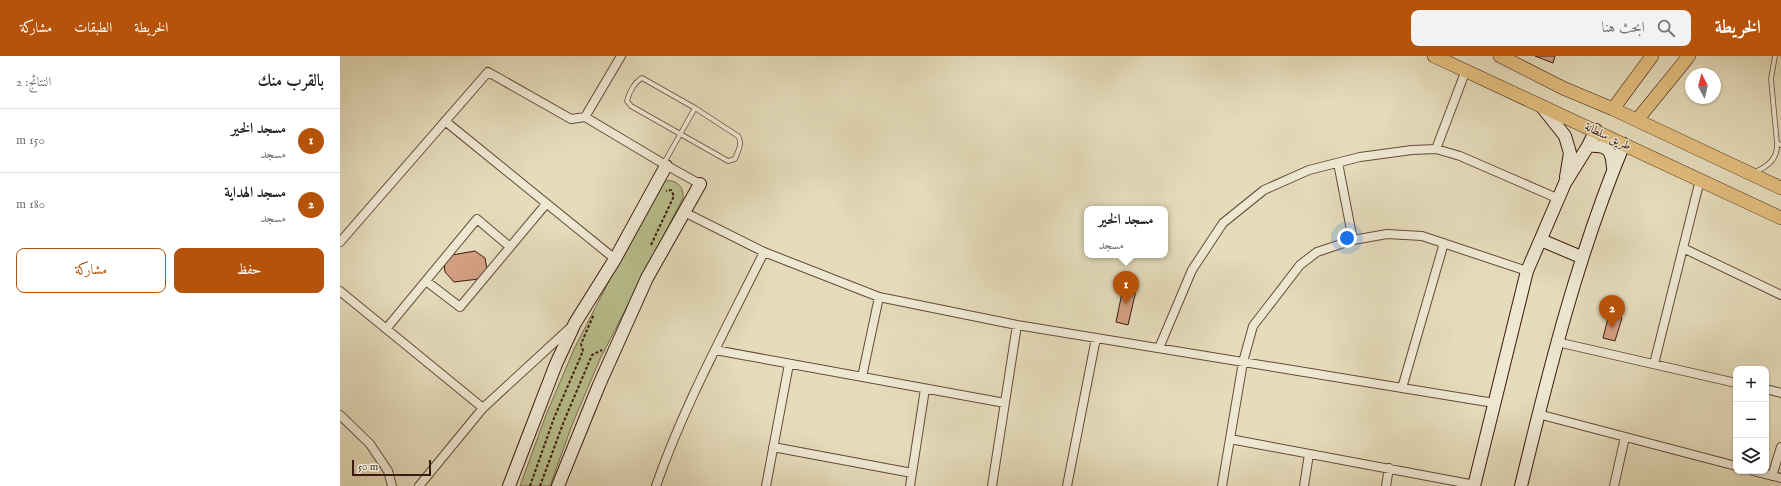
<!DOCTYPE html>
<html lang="ar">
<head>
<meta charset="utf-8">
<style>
	body { margin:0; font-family:"IM FELL English",Amiri,serif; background:#f2f2f2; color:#222; direction:rtl }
	.controls { position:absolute; right:12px; bottom:12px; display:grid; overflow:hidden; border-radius:8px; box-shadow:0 1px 3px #0004 }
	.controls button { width:36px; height:36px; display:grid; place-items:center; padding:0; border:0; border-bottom:1px solid #e0e0e0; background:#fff; color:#222; font:20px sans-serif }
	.compass { position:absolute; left:1345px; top:12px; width:36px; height:36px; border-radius:50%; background:#fff; box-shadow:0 1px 3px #0004; rotate:353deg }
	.scale { position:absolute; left:12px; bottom:10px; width:79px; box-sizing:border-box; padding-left:4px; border:2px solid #3c1a0e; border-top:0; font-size:11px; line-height:14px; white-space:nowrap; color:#3c1a0e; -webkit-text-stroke:3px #eee8d3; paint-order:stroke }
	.you { position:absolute; left:1007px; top:182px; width:14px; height:14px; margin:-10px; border:3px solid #fff; border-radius:50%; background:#1a73e8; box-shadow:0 0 0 6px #1a73e833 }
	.badge { display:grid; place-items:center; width:26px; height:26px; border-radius:50%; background:#b45309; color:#fff; font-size:13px; font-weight:700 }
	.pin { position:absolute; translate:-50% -33px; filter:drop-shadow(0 1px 2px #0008) }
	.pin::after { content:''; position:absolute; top:21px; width:14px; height:12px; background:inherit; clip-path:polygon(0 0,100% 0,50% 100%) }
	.popup { position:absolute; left:744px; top:150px; width:84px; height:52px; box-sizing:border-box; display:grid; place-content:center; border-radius:8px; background:#fff; filter:drop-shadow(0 1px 3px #0005); font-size:13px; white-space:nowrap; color:#767676 }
	.popup b { font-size:15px; color:#222 }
	.popup::after { content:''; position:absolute; left:50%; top:100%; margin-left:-8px; border:8px solid transparent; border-top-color:#fff }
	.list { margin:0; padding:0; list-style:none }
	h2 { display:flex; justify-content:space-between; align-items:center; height:52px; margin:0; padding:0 16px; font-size:17px }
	h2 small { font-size:13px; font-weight:400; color:#767676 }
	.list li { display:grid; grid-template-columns:26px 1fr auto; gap:12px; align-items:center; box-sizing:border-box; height:64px; padding:0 16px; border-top:1px solid #e0e0e0 }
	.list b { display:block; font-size:15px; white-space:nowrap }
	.list p { margin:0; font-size:13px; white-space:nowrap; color:#767676 }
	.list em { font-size:13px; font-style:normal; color:#767676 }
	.actions { display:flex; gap:8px; padding:12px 16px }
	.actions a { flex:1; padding:9px 0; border:1px solid #b45309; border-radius:8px; text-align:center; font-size:14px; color:#b45309 }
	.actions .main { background:#b45309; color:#fff }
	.icon { flex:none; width:22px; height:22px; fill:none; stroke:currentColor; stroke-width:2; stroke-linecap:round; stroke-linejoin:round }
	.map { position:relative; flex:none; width:1441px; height:430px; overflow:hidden; direction:ltr }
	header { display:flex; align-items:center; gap:24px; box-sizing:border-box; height:56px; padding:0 20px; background:#b45309; color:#fff }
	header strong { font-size:19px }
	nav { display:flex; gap:22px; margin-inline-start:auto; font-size:14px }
	.search { width:280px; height:36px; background:#f2f2f2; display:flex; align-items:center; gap:10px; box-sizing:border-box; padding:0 14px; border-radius:8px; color:#767676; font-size:15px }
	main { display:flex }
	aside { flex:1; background:#fff }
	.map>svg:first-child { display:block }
	.green { fill:#b8bf8d; stroke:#7a6c4e }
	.building { fill:#d49f83; stroke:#3c1a0e }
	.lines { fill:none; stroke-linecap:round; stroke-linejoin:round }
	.lane-casing { stroke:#664a39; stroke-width:5.5 }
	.street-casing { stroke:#664a39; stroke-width:10 }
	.secondary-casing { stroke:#3c1a0e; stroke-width:14 }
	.primary-casing { stroke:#3c1a0e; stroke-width:14 }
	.path { stroke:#3c1a0e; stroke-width:2; stroke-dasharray:3 2; stroke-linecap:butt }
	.lane { stroke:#eee8d3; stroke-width:4 }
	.street { stroke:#eee8d3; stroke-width:8 }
	.secondary { stroke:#eee8d3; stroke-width:12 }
	.primary { stroke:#e2be7e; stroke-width:13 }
	.labels { text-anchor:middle; stroke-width:3; stroke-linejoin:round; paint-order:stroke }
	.street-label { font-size:12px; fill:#3c1a0e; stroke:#eee8d3 }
</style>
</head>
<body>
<header>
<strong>الخريطة</strong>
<div class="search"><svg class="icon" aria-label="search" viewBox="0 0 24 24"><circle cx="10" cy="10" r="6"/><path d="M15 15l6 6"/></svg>ابحث هنا</div>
<nav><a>الخريطة</a><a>الطبقات</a><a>مشاركة</a></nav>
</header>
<main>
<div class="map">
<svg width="1441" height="430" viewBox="0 0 1441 430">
	<rect width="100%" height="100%" fill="#e5dcbb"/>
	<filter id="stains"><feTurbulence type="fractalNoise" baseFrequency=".005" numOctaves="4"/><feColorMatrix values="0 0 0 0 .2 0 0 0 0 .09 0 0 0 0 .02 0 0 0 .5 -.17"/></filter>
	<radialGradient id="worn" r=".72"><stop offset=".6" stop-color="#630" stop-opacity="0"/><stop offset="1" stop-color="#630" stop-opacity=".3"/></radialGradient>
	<path class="green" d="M324,125C336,123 344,130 343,142L260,303L232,369L210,430H180L206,359L235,291L317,132Z"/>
	<path class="building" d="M1195,0H1215L1213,7Z
		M135,195L145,202L147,213L139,223L114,226L105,216L104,207L112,199Z
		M784,227L797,230L788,269L776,266Z
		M1269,258L1282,262L1275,285L1263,282Z"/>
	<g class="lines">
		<g class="lane-casing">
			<path id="lane" d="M1435,0L1431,23L1437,87L1441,89
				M302,22L355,52L398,80C403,87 398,95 395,103L388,105L291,50L287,45C289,36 295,26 302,22Z
				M324,107L355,52
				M1414,116C1428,111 1438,102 1437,87"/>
		</g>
		<g class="street-casing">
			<path id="street" d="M245,61L281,0
				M105,65L275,203
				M1096,93L1126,14
				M998,107L1013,184
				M344,156L424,196L539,241L677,269L1154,347
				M0,186L148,16L231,63L245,61L324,108L360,128
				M1343,192L1441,239
				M86,225L120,251L206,148
				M0,235L143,352
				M46,273L137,163L170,191
				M1217,286L1396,327
				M819,292L852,214L883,167L924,134L969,114L1020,101L1072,94L1096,93L1120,100L1219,143
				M375,294L665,347
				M1314,308L1360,124
				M522,321L539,241
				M1062,332L1104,187
				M1426,333L1441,337
				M1198,358L1396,410
				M0,359L30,388L48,415L52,430
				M890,383L1135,429
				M433,391L572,417
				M1413,415L1441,422
				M1432,420L1441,391
				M79,430L143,352L230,272
				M316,430C344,349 386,273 424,196
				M426,430L449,308
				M570,430L585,333
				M652,430L677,269
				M727,430L756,282
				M882,430L903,306L913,270L960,209L977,196L1013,184L1047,178L1082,180L1187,215
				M964,430L969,398
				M1046,430L1049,412
				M1274,430L1285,381"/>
		</g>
		<g class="secondary-casing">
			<path id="secondary" d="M1202,51L1225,80L1230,97L1226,121
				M1248,90C1267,89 1272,93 1273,112
				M1201,184L1241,201
				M169,430L216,308L235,267L275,203L326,110
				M218,430L259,329L307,222L360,128
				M1134,430L1187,215L1225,127L1248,90L1256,74
				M1181,430C1209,314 1238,198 1284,88"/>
		</g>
		<g class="primary-casing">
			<path id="primary" d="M1094,0L1441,162
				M1160,0L1223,32L1273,53L1441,132
				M1273,53L1312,0
				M1297,64L1349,0"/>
		</g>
		<path class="path" d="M311,189L334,140L331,134L326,135
			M190,430L214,362L243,295L241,288L254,258
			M200,430L224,365L252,299L262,294"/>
		<use href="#lane" class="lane"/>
		<use href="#street" class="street"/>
		<use href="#secondary" class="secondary"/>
		<use href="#primary" class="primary"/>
	</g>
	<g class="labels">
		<g class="street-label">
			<text transform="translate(1268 80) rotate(25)" y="4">طريق سلطانة</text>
		</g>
	</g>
	<rect width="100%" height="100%" filter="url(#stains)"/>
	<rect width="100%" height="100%" fill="url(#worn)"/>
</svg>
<div class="controls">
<button>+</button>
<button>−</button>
<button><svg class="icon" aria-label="layers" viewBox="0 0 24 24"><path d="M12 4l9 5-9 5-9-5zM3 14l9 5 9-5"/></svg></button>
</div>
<svg class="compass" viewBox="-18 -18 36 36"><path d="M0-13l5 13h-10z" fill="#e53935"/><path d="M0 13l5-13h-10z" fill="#767676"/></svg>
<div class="scale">50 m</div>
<div class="you"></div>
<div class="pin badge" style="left:786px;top:248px">1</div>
<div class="popup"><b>مسجد الخير</b>مسجد</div>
<div class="pin badge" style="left:1272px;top:272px">2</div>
</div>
<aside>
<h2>بالقرب منك<small>النتائج: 2</small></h2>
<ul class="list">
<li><span class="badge">1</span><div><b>مسجد الخير</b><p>مسجد</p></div><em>150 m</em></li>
<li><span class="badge">2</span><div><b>مسجد الهداية</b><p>مسجد</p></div><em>180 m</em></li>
</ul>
<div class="actions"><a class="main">حفظ</a><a>مشاركة</a></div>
</aside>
</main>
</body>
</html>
